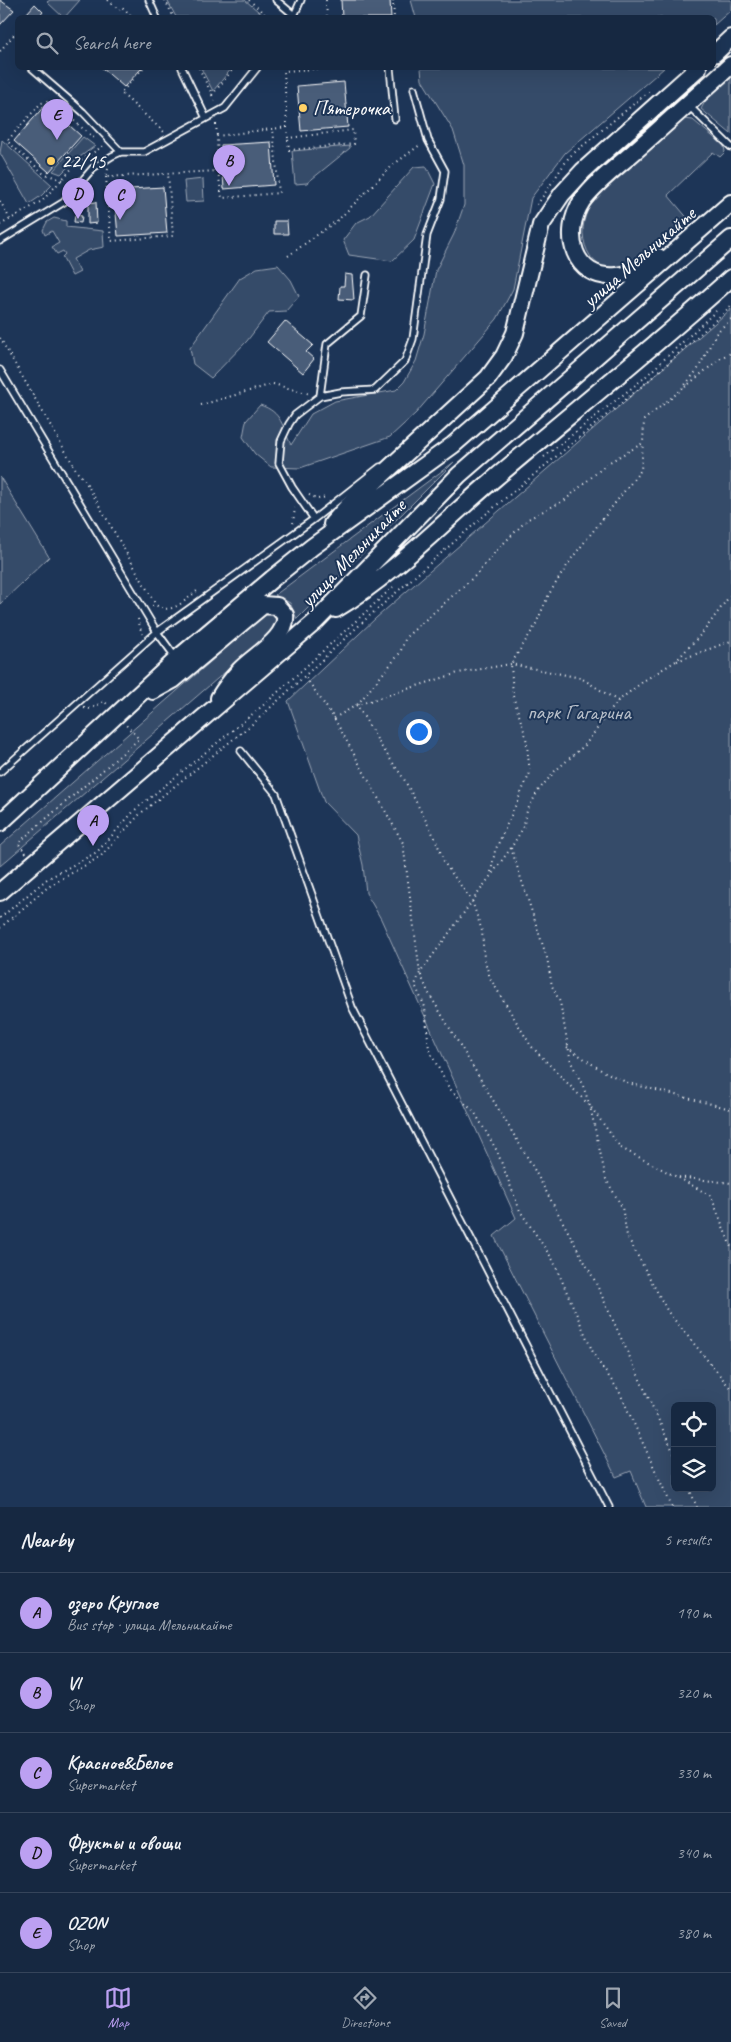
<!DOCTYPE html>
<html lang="en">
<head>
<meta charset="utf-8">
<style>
	body { margin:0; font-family:Caveat,sans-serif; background:#1f3048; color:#f1f3f6 }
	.controls { position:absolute; right:15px; bottom:15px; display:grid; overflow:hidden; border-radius:8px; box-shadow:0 5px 20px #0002 }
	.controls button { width:45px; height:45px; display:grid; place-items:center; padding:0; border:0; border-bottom:1px solid #35445a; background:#162841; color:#f1f3f6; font:25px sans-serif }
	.you { position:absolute; left:418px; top:731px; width:18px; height:18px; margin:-12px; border:4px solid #fff; border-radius:50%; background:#1a73e8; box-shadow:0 0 0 8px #1a73e833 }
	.badge { display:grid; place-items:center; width:32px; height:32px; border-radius:50%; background:#bca0f2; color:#111; font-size:16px; font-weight:700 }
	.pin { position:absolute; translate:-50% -41px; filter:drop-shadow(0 1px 2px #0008) }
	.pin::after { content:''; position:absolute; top:26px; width:18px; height:15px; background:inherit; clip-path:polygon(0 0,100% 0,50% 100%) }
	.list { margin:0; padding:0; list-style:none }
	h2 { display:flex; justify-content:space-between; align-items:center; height:65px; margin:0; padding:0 20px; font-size:21px }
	h2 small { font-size:16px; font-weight:400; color:#9ea6b1 }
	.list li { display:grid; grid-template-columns:32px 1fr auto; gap:15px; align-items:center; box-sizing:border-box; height:80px; padding:0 20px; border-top:1px solid #35445a }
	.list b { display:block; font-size:19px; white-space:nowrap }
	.list p { margin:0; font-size:16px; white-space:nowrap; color:#9ea6b1 }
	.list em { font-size:16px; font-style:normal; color:#9ea6b1 }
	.icon { flex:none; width:28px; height:28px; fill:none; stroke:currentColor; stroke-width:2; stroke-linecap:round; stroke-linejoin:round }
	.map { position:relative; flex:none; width:731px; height:1507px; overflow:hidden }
	.search { position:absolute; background:#162841; box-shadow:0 5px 20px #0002; left:15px; right:15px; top:15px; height:55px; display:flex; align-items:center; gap:12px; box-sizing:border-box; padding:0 18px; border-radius:8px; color:#9ea6b1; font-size:19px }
	.sheet { height:465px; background:#162841 }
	nav { display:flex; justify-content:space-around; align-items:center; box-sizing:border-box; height:70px; border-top:1px solid #35445a; background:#162841; font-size:14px; color:#9ea6b1 }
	nav a { display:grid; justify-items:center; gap:2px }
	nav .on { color:#bca0f2 }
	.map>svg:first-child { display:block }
	.green { fill:#364b69; stroke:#9aa5b4; fill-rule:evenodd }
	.building { fill:#4a5d79; stroke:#fff }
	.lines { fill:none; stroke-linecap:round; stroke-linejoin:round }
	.service-casing { stroke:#fff; stroke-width:9 }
	.secondary-casing { stroke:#fff; stroke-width:20 }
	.path { stroke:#fff; stroke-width:2; stroke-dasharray:1 4; stroke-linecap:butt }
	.service { stroke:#1d3557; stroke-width:5.5 }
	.secondary { stroke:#1d3557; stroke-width:16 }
	.poi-dot { fill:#ffd166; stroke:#1d3557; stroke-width:2 }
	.labels { text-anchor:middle; stroke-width:4; stroke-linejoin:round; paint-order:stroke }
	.poi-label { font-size:21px; fill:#fff; stroke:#1d3557; text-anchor:start }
	.street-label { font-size:21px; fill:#fff; stroke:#1d3557 }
	.park-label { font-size:21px; fill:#b9c0ca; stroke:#1d3557 }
</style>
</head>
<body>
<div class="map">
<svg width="731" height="1507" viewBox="0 0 731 1507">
	<rect width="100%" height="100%" fill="#1d3557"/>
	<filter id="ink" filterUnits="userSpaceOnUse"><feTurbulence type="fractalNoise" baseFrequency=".02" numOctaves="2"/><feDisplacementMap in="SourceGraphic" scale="10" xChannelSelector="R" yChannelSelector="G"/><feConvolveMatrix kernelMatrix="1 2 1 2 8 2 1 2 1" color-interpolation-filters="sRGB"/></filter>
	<g filter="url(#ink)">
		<path class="green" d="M50,0H80L64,18L47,2Z
			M167,0H245L265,17H176Z
			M411,0H731V10L714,25V18H416Z
			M201,68H232L213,91Z
			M421,68H664L565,153L531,198L513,289L497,319L416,413L390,437L300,468L271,467L255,454L243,437L246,421L260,405C282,412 282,426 291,445L311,414L335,401L396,390L404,382L416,361L424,334L436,270L454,234L464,205V165L453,130L422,80Z
			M731,76V134L701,109L707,98Z
			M683,119L693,120L724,146L725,152L720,157L713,152L668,195L690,221C674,235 646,264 626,269C588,278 572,232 591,205C613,173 654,145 683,119Z
			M83,137L95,146L73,162L61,174L53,171Z
			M2,140L52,185L41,196L29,204L0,153Z
			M350,146V148L307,183L295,184L292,151Z
			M426,166L435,184L414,240L392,261L349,255L343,240L356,223L370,216L414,167Z
			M203,179L204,201L186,202L184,181Z
			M54,218L66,221V227L103,231L104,247L89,250L73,259L80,272L72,276L62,257L65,254L63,251L57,254L52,247L59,243L52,231L45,235L43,230L47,222Z
			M278,265L291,280L299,296L286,311L269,312L247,341L211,378L193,364L190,348L240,278L257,268Z
			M731,309V1507H646L631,1471L616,1477L494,1236L516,1218L381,919L366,893L363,865L356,835L324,802L288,701L376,618ZM675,1406H712V1488H675Z
			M454,462L297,619L290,603L275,595Z
			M0,477L49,557L0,604Z
			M265,614H271L276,618L275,629L0,866V846Z"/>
		<path class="building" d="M0,0L14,10L0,25Z
			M341,0H390L391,18H342Z
			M35,4L43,12L38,18H31L27,13Z
			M102,68H142L124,87Z
			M344,82L348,127L301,131L297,86Z
			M46,104L81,136L49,172L14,141Z
			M271,142L274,185L224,189L221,145Z
			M163,187L167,233L118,236L114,190Z
			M96,202L97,223L88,224V203Z
			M75,215L82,216L81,223L74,222Z
			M274,221H287L288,234H274Z
			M345,274L352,275L354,300L339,299L340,286H344Z
			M285,321L313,345L306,352L314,359L303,373L267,342Z"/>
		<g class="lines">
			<g class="service-casing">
				<path id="service" d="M149,0L157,18
					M276,0L295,16
					M293,18L301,0
					M32,68L83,112L121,152
					M182,68L206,118
					M390,68L395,119
					M689,106L731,147
					M0,241L64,202L93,168L112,156L121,152H144L225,108L257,68
					M0,370L157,632L176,658
					M320,396L327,344L361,316L367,275
					M314,519L292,487L279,463L281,441L289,424L295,415L320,396L341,392L375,390L405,361L413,339L427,235L441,199L445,171L428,140L414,89
					M241,751L276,794L352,1007L609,1507
					M0,772L157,632L314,519L380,467"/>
			</g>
			<g class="secondary-casing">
				<path id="secondary" d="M714,54L731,38
					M658,257C646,266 633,275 617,276C573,280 561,233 582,201C596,182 617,167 635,151C667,123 699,94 731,65
					M332,524L348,506L488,378L504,356L515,333L541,225L562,194L583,171L698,68
					M336,609C394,574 442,523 494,479C573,412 654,347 731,278
					M153,691L173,680L263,605L277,606L285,615C288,638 254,655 240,670C232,679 225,688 219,698
					M0,823L177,659L272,579L312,547L453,445L731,203
					M0,892L315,622L459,475L731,239"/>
			</g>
			<path class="path" d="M108,0L119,10L122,7L134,18
				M165,0L174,18
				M249,0L269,18
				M326,0L327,18
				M393,0L394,18
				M0,51L18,30
				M143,68L121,93L164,132
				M199,68L212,95L214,104
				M212,95L234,68
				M216,124L217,136
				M287,127L288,138L353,130L354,144L289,150L288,138
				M108,169L106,177L218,171L217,136L287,127L284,71L329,68
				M218,171L222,198L279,193L273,129
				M106,177L111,241L173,236L168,173
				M62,180L43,173L7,141L41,103L51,101L95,139
				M0,201L10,219
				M537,205L569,157L652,89
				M0,225L42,201L76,164L103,146
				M288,256L339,219L393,165L420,145
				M731,319L717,332L698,369L681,390L644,420L643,443L608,463L565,500L528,519L496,551L476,575L406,637L400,653L357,705L381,746L404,779L435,838L445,864L472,901L482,931L484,958L490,978L531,1046L590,1106L621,1148L677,1177L731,1183
				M0,338L78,473L84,479L156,605
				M685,387L722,357L731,353
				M201,405L273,384L310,394
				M544,457L643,379L716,311
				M309,495L318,499L326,497
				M293,523L295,508
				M152,606L156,605C171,616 185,600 197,591
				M138,619L142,634
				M677,661L731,641
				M306,678L334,718L403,843L420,973L428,992L529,1160L595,1281L675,1456
				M84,708L91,709L104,701L108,705
				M334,718L357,705L458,673L511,664L581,678L618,701
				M511,848L547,958L552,986L560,1002L571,1062L583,1086L590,1106L606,1179L622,1207L627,1236L668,1312L731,1389
				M26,853L18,843L139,739L126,725
				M491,872L495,851L530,773L526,737L513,696L511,664L535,626L549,594L572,558L641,470L643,443
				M0,918L47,879L97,852L135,810L266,703L393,587
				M0,928L48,887L101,856L141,813L256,721L366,619L486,514L647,382L731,306
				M567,1047L601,1070L628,1083L731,1109
				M679,1178L711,1196L731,1247
				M689,1488L697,1507
				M672,1507L619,1391L595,1357L553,1260L520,1211L497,1151L475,1113L449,1088L429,1050L425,1007L415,985L420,973L511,848L523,828L527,811L538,791L555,771L585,745L618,701L645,680L676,661L704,631L731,594"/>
			<use href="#service" class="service"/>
			<use href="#secondary" class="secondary"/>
		</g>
	</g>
	<g class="poi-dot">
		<circle cx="303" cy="108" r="5"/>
		<circle cx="51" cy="161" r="5"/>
	</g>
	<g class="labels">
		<g class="poi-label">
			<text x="313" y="115">Пятерочка</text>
			<text x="61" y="168">22/15</text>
		</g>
		<g class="street-label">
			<text transform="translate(639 257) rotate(-41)" y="7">улица Мельникайте</text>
			<text transform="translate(353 553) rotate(-46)" y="7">улица Мельникайте</text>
		</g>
		<g class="park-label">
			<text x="579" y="719">парк Гагарина</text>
		</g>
	</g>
</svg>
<div class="controls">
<button><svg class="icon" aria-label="locate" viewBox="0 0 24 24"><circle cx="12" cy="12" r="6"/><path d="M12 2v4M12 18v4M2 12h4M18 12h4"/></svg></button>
<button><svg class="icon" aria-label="layers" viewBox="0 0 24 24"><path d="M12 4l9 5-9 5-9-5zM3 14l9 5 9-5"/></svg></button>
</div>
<div class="you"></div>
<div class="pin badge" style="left:93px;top:846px">A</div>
<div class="pin badge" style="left:229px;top:186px">B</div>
<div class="pin badge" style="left:120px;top:220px">C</div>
<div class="pin badge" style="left:78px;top:219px">D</div>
<div class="pin badge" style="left:57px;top:140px">E</div>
<div class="search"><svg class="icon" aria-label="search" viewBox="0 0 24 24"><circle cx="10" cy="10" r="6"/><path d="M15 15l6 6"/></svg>Search here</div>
</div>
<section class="sheet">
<h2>Nearby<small>5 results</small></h2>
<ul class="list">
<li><span class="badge">A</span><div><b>озеро Круглое</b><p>Bus stop · улица Мельникайте</p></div><em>190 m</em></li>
<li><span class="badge">B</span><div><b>Vl</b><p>Shop</p></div><em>320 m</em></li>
<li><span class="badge">C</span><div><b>Красное&amp;Белое</b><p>Supermarket</p></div><em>330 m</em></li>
<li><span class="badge">D</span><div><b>Фрукты и овощи</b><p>Supermarket</p></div><em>340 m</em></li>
<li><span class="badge">E</span><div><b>OZON</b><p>Shop</p></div><em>380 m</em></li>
</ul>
</section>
<nav>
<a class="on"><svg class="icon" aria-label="map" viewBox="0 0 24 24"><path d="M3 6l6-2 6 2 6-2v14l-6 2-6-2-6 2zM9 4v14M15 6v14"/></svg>Map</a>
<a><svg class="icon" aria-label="directions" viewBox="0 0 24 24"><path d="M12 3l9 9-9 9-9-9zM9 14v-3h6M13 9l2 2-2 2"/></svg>Directions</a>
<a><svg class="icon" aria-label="saved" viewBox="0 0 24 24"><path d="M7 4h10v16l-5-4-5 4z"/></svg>Saved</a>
</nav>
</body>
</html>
